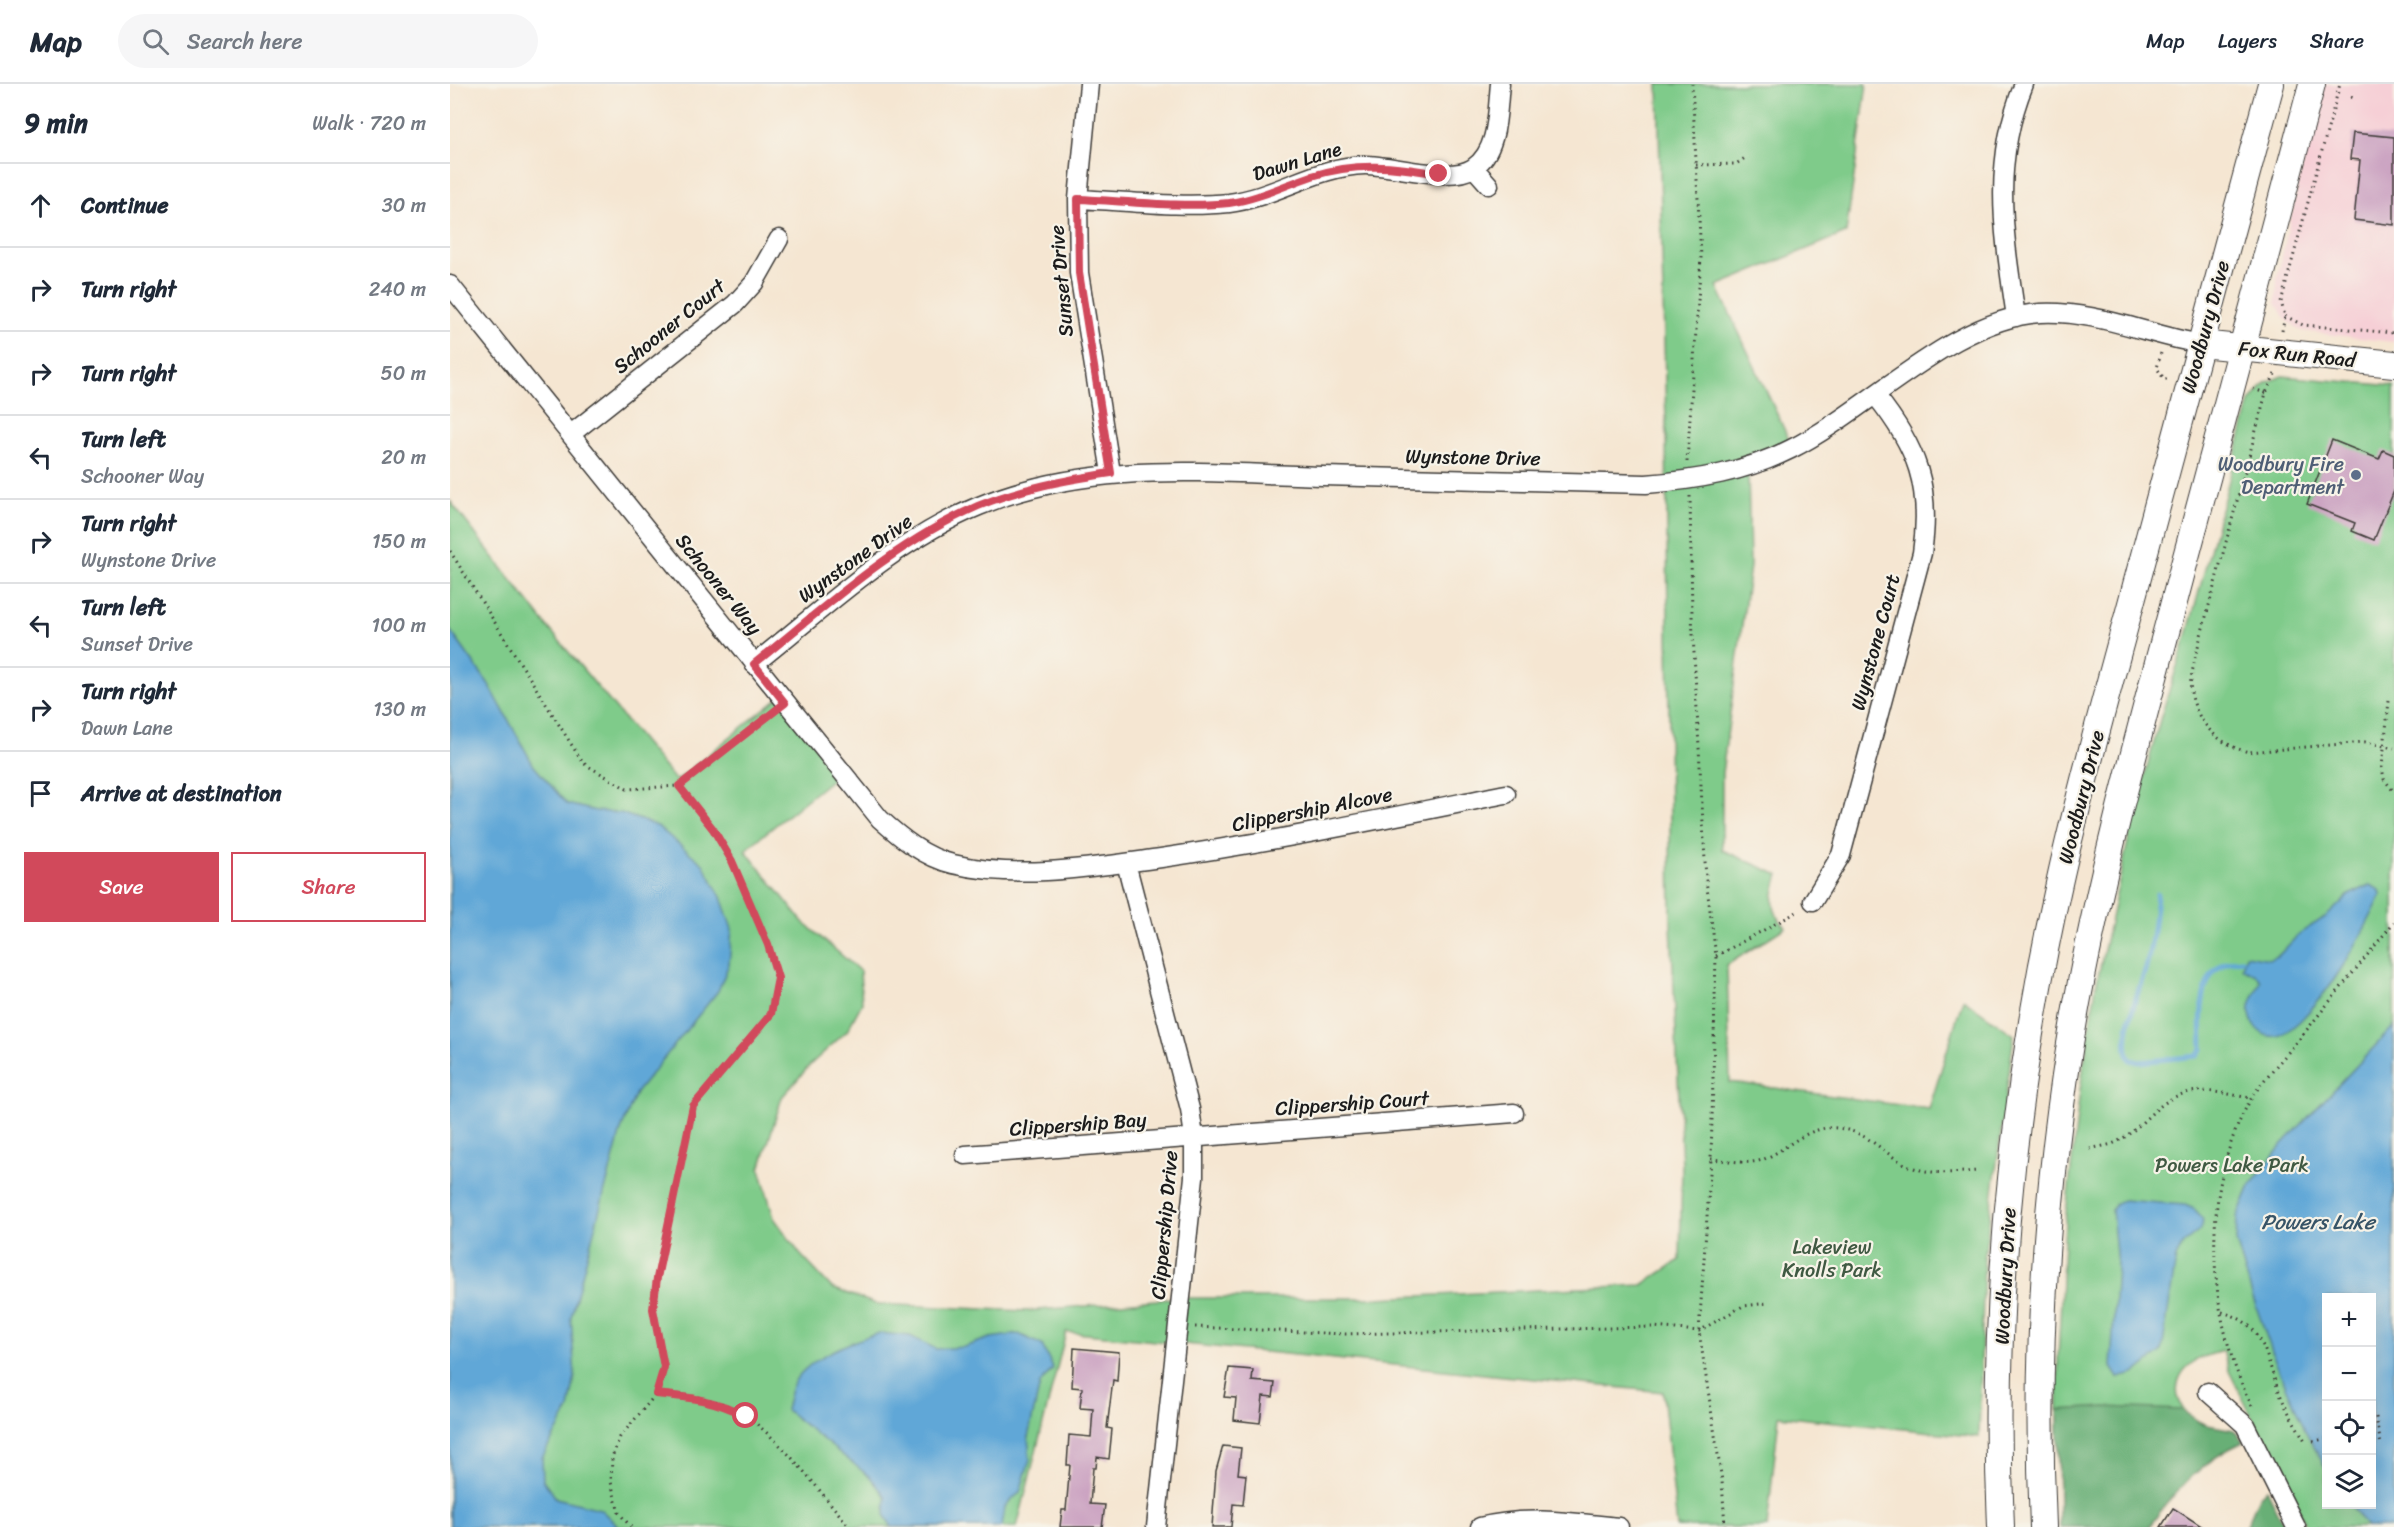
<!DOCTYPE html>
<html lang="en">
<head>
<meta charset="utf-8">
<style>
	body { margin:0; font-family:Sriracha,sans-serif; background:#f6f6f7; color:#1f2937 }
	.controls { position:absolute; right:18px; bottom:18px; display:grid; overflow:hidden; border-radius:0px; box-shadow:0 6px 24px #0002 }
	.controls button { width:54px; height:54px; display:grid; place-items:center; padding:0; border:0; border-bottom:2px solid #e0e1e3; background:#fff; color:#1f2937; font:30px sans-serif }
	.stop { position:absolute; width:18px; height:18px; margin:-14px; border:4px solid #d1495b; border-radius:50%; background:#fff }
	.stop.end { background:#d1495b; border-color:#fff; box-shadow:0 2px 6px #0008 }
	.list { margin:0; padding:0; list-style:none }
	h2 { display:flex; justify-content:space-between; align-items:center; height:78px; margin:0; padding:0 24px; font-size:26px }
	h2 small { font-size:20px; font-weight:400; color:#747a83 }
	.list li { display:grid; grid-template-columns:39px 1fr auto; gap:18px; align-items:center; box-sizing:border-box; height:84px; padding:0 24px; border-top:2px solid #e0e1e3 }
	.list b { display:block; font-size:22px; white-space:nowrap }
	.list p { margin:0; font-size:20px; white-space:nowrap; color:#747a83 }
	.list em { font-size:20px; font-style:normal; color:#747a83 }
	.actions { display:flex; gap:12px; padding:18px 24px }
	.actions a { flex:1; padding:14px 0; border:2px solid #d1495b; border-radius:0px; text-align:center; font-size:21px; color:#d1495b }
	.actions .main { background:#d1495b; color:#fff }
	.icon { flex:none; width:33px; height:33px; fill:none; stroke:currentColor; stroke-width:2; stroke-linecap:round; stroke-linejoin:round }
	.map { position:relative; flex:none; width:1944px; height:1443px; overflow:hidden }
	header { display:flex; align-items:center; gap:36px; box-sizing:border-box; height:84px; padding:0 30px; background:#fff; border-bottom:2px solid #e0e1e3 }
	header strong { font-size:28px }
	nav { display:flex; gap:33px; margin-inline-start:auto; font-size:21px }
	.search { width:420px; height:54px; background:#f6f6f7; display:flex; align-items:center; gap:15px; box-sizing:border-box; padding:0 21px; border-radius:33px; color:#747a83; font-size:22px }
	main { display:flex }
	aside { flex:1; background:#fff }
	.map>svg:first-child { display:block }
	.built { fill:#f6cfd6 }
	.green { fill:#7fcb8a; stroke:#4e7453; stroke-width:1.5; fill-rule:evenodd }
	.forest { fill:#67af76; stroke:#426649; stroke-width:1.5 }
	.water { fill:#60a7d7; stroke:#3e627a; stroke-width:1.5 }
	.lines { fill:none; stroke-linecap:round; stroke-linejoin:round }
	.stream { stroke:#60a7d7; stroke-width:5 }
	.building { fill:#cca4c2 }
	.street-casing { stroke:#3d3a37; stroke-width:21 }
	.secondary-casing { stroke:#3d3a37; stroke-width:28 }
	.path { stroke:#3d3a37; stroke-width:3; stroke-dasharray:1.5 4.5; stroke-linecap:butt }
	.street { stroke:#fff; stroke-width:18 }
	.secondary { stroke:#fff; stroke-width:26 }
	.route { stroke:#d1495b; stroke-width:8 }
	.service-dot { fill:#5c6f8a; stroke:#f7f3e8; stroke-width:2 }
	.labels { text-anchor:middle; stroke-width:4.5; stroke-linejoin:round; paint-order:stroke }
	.street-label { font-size:20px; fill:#1c1c1c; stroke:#f7f3e8 }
	.service-label { font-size:20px; fill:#4e5e75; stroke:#f7f3e8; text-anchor:end }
	.park-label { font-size:20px; fill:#3f5942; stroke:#f7f3e8 }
	.water-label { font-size:21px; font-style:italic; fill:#375467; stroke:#f7f3e8 }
</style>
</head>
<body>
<header>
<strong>Map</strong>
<div class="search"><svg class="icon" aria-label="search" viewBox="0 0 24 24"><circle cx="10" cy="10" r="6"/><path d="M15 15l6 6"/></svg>Search here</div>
<nav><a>Map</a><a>Layers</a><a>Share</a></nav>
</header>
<main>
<aside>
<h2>9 min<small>Walk · 720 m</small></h2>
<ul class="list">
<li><svg class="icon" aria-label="ahead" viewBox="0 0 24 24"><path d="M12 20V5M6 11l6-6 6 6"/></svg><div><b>Continue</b></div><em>30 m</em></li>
<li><svg class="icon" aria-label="right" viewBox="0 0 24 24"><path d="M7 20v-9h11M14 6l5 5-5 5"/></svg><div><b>Turn right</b></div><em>240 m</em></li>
<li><svg class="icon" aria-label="right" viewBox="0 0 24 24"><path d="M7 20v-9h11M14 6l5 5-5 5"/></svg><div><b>Turn right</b></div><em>50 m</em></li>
<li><svg class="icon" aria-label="left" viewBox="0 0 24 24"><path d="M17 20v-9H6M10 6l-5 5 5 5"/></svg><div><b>Turn left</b><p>Schooner Way</p></div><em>20 m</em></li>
<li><svg class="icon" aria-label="right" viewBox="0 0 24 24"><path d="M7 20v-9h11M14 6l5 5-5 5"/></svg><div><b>Turn right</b><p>Wynstone Drive</p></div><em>150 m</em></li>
<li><svg class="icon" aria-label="left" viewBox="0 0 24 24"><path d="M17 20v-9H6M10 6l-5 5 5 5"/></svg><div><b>Turn left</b><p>Sunset Drive</p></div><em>100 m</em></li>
<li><svg class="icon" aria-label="right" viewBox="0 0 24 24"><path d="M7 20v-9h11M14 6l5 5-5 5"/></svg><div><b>Turn right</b><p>Dawn Lane</p></div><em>130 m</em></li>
<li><svg class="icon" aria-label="arrive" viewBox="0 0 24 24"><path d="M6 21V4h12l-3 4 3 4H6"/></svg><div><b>Arrive at destination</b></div></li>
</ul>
<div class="actions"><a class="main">Save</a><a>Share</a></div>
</aside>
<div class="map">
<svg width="1944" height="1443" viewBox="0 0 1944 1443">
	<rect width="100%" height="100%" fill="#f7f3e8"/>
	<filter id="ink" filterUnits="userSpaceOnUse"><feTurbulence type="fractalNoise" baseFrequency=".0167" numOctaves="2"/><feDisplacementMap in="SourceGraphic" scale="12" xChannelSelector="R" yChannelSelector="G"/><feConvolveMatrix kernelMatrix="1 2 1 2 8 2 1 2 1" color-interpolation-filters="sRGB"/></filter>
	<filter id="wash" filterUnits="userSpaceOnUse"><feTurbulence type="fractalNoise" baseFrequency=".008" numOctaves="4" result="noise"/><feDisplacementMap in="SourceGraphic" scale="24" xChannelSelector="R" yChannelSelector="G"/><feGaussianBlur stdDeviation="1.35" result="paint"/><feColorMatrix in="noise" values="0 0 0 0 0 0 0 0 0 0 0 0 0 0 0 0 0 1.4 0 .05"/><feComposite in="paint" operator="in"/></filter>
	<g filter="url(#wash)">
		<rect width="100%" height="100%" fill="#f5e6d2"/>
		<path class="built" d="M1871,0H1944V258L1852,247L1835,235L1826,219L1827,194Z"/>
		<path class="green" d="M1208,0H1417L1396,149L1267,202L1343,364L1298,383L1300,482L1272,689V766L1329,791C1322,810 1319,828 1336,843L1277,881L1280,998L1479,1025L1513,915L1564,951L1534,1175L1529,1353L1329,1332L1317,1443H1227L1213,1308L616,1248L567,1443H0V417L97,542L226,697L330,612L391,688L295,766L353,838L410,887L412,919L397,947L361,980L332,1013L310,1085L324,1134L350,1170L382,1204L426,1220L576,1227L730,1214H927L1192,1201L1230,1176L1232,1082L1221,841L1216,341Z
			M1832,292L1944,302V1443H1857L1779,1287L1773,1267C1763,1270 1751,1272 1742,1279C1716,1298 1727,1331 1755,1340L1608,1381V1274L1615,1138L1630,1006L1646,902L1682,739L1711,632L1738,548L1800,318L1815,299ZM1876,1214H1922V1420H1876Z"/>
		<path class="forest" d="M1655,1323L1732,1326L1752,1340L1784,1346L1793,1358C1753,1376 1724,1407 1699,1443H1609L1608,1326Z
			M1817,1405L1835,1443H1796L1809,1413Z"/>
		<path class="water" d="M0,546L38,599L84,682L117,720L146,727L171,729L207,742L253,780L271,813L282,845L279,880L268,907L186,1009L171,1046L121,1233L125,1293L119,1325L92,1374L93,1396L106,1414L150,1425L169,1443H0Z
			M1920,801L1930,806L1931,812C1909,857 1885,902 1850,937C1844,942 1835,951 1827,952C1810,955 1798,938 1800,922C1802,913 1807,905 1811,897L1806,891L1792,884L1796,871L1820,875L1829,871L1850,849L1877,832L1899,811Z
			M1944,942V1443H1916L1900,1421L1922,1420V1214H1876V1385L1855,1346L1826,1279L1802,1211L1786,1157L1787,1133L1800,1102L1832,1061Z
			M1673,1116L1735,1121L1744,1125L1752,1133L1753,1138L1749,1147L1733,1160L1726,1174L1712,1267L1684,1290L1668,1294L1661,1283L1667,1181L1662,1126L1666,1119Z
			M430,1249L460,1252L486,1265L514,1263L540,1254L569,1250L592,1261L603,1284L590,1300L578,1353L580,1375L570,1408L555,1423L552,1443H442L435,1432L436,1413L420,1393L336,1326C338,1319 339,1310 342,1303C353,1275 404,1256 430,1249Z"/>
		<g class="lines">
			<path class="stream" d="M1707,810C1705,833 1703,856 1697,879C1692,901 1666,958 1681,976L1689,978L1747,972L1752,965C1751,933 1746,876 1792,876"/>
		</g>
		<g id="blocks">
			<path class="building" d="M1903,49L1944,53V141L1904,136L1910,76L1900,75Z
				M1882,356L1929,375L1933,366L1944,371V407L1924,456L1902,447L1905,439L1857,420Z
				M624,1264L669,1268L667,1297L663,1296L657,1344L662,1345L659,1375L647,1373L646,1384H643L640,1420L655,1421L652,1443H610L612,1426H616L620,1381H617L619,1351L641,1353L643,1325L630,1324L632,1304L622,1303Z
				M779,1284L803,1286L802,1297L825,1299L823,1313L813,1312L810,1339L784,1336L786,1314L774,1313Z
				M773,1362L791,1364L788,1390L796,1391L793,1421L783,1420L781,1443H762L766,1387Z
				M1723,1424L1753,1443H1711Z"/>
		</g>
	</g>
	<g filter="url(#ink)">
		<use href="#blocks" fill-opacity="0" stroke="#3d3a37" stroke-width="1.5"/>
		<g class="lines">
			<g class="street-casing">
				<path id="street" d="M639,0L628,115L629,189L661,389
					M1024,84L1039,101
					M628,115C676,117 731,124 779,119C826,113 867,82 915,81C944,81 1000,99 1023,84C1049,67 1047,27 1050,0
					M0,201L430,735C451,754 474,773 503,780C569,796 644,783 711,774C827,757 941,733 1056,710
					M1566,233C1554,150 1541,81 1574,0
					M121,350L285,220L304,199L329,155
					M304,580C375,524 444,457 529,422C639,376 757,389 873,392C980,394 1088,397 1196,400C1248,396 1295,388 1341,365C1419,326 1502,235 1590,229C1645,226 1698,251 1751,260
					M676,779L740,1025L744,1053V1093L706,1443
					M1363,817L1391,771L1472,469C1482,403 1467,363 1426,312
					M515,1071L1064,1029
					M1758,1308L1795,1341L1846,1443
					M1030,1443C1077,1431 1122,1438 1169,1443"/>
			</g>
			<g class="secondary-casing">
				<path id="secondary" d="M1751,260L1944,280
					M1551,1443C1541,1226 1562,1007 1610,795C1632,696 1660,599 1686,501C1730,334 1776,167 1821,0
					M1593,1443C1585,1268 1596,1091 1627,919C1655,768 1697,621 1736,473C1779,315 1820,158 1862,0"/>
			</g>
			<path class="path" d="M1901,13L1906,15
				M1246,81L1286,80L1295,74
				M1835,232L1853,241L1944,249
				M1832,247L1835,232L1831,218L1890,0
				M1711,269L1707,284L1714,295H1719
				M1825,290L1816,309L1746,570C1744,582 1739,596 1741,608C1747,640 1769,661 1799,668L1915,658L1944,664
				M1803,305L1816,309
				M1237,378L1251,173L1242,0
				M1240,412L1242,531L1256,796L1266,872L1261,1075L1249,1247L1272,1397L1275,1443
				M0,467L133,679L177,705L229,702L322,629
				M1939,617L1932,683L1934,695L1944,708
				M1266,872L1349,827
				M1640,1065C1647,1063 1655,1062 1662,1060C1691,1048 1704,1017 1736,1009C1756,1004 1781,1011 1801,1014
				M1261,1075C1277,1076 1296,1081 1312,1076C1337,1066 1357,1041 1387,1044C1415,1047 1428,1064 1451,1078C1474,1092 1502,1089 1527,1087
				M1772,1228C1815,1240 1814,1269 1828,1305C1835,1324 1846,1342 1856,1358
				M745,1243L895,1250L1203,1243L1249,1247L1293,1222L1318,1219
				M206,1310C229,1312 253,1312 275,1321C321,1339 367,1405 400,1443
				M1802,1322C1756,1232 1749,1104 1801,1015C1813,995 1832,976 1847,958C1879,918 1912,878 1944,838
				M1926,1333L1931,1361
				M1863,1357L1876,1355
				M181,1443L169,1429L161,1398L162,1373L170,1353L206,1310L214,1283L203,1225L207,1194L243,1022L321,930L328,894L318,861L282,777L263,745L229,702"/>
			<use href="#street" class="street"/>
			<use href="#secondary" class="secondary"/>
		</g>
	</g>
	<g class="lines" filter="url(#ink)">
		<path class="route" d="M296,1332C266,1316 239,1313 206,1310L214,1283L203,1225L207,1194L243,1022L321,930L328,894L318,861L282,777L263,745L229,702L335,619L304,580C375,523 444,459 528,422C571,404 616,396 661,389L629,189L628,115C675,117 733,124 779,119C808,115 835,101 862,92C906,78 945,82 989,90"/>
	</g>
	<circle class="service-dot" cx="1906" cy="391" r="6"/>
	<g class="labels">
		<g class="street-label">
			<text transform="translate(847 77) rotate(-17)" y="7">Dawn Lane</text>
			<text transform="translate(611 197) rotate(-95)" y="7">Sunset Drive</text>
			<text transform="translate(219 242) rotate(-39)" y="7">Schooner Court</text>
			<text transform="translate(1755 243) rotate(-75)" y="7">Woodbury Drive</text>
			<text transform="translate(1847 270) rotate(6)" y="7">Fox Run Road</text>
			<text transform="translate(1023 373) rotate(1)" y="7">Wynstone Drive</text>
			<text transform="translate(405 474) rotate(-36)" y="7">Wynstone Drive</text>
			<text transform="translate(269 500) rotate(51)" y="7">Schooner Way</text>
			<text transform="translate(1425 558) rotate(-75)" y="7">Wynstone Court</text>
			<text transform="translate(1631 713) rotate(-76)" y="7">Woodbury Drive</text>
			<text transform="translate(862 725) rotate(-11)" y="7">Clippership Alcove</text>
			<text transform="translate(902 1019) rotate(-4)" y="7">Clippership Court</text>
			<text transform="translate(628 1040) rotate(-4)" y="7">Clippership Bay</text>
			<text transform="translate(714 1141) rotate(-85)" y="7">Clippership Drive</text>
			<text transform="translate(1555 1192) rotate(-87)" y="7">Woodbury Drive</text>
		</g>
		<g class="service-label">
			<text x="1894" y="387">Woodbury Fire<tspan x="1894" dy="23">Department</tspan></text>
		</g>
		<g class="park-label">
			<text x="1782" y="1088">Powers Lake Park</text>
			<text x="1382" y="1170">Lakeview<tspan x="1382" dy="23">Knolls Park</tspan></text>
		</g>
		<g class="water-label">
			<text x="1868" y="1145">Powers Lake</text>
		</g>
	</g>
</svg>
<div class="controls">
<button>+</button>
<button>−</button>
<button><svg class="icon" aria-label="locate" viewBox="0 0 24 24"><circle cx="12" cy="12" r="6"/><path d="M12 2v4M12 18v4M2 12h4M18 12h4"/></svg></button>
<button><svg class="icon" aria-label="layers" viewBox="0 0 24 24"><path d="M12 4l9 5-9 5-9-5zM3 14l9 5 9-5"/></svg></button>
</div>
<div class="stop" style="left:296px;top:1332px"></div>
<div class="stop end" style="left:989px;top:90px"></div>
</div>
</main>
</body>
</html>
